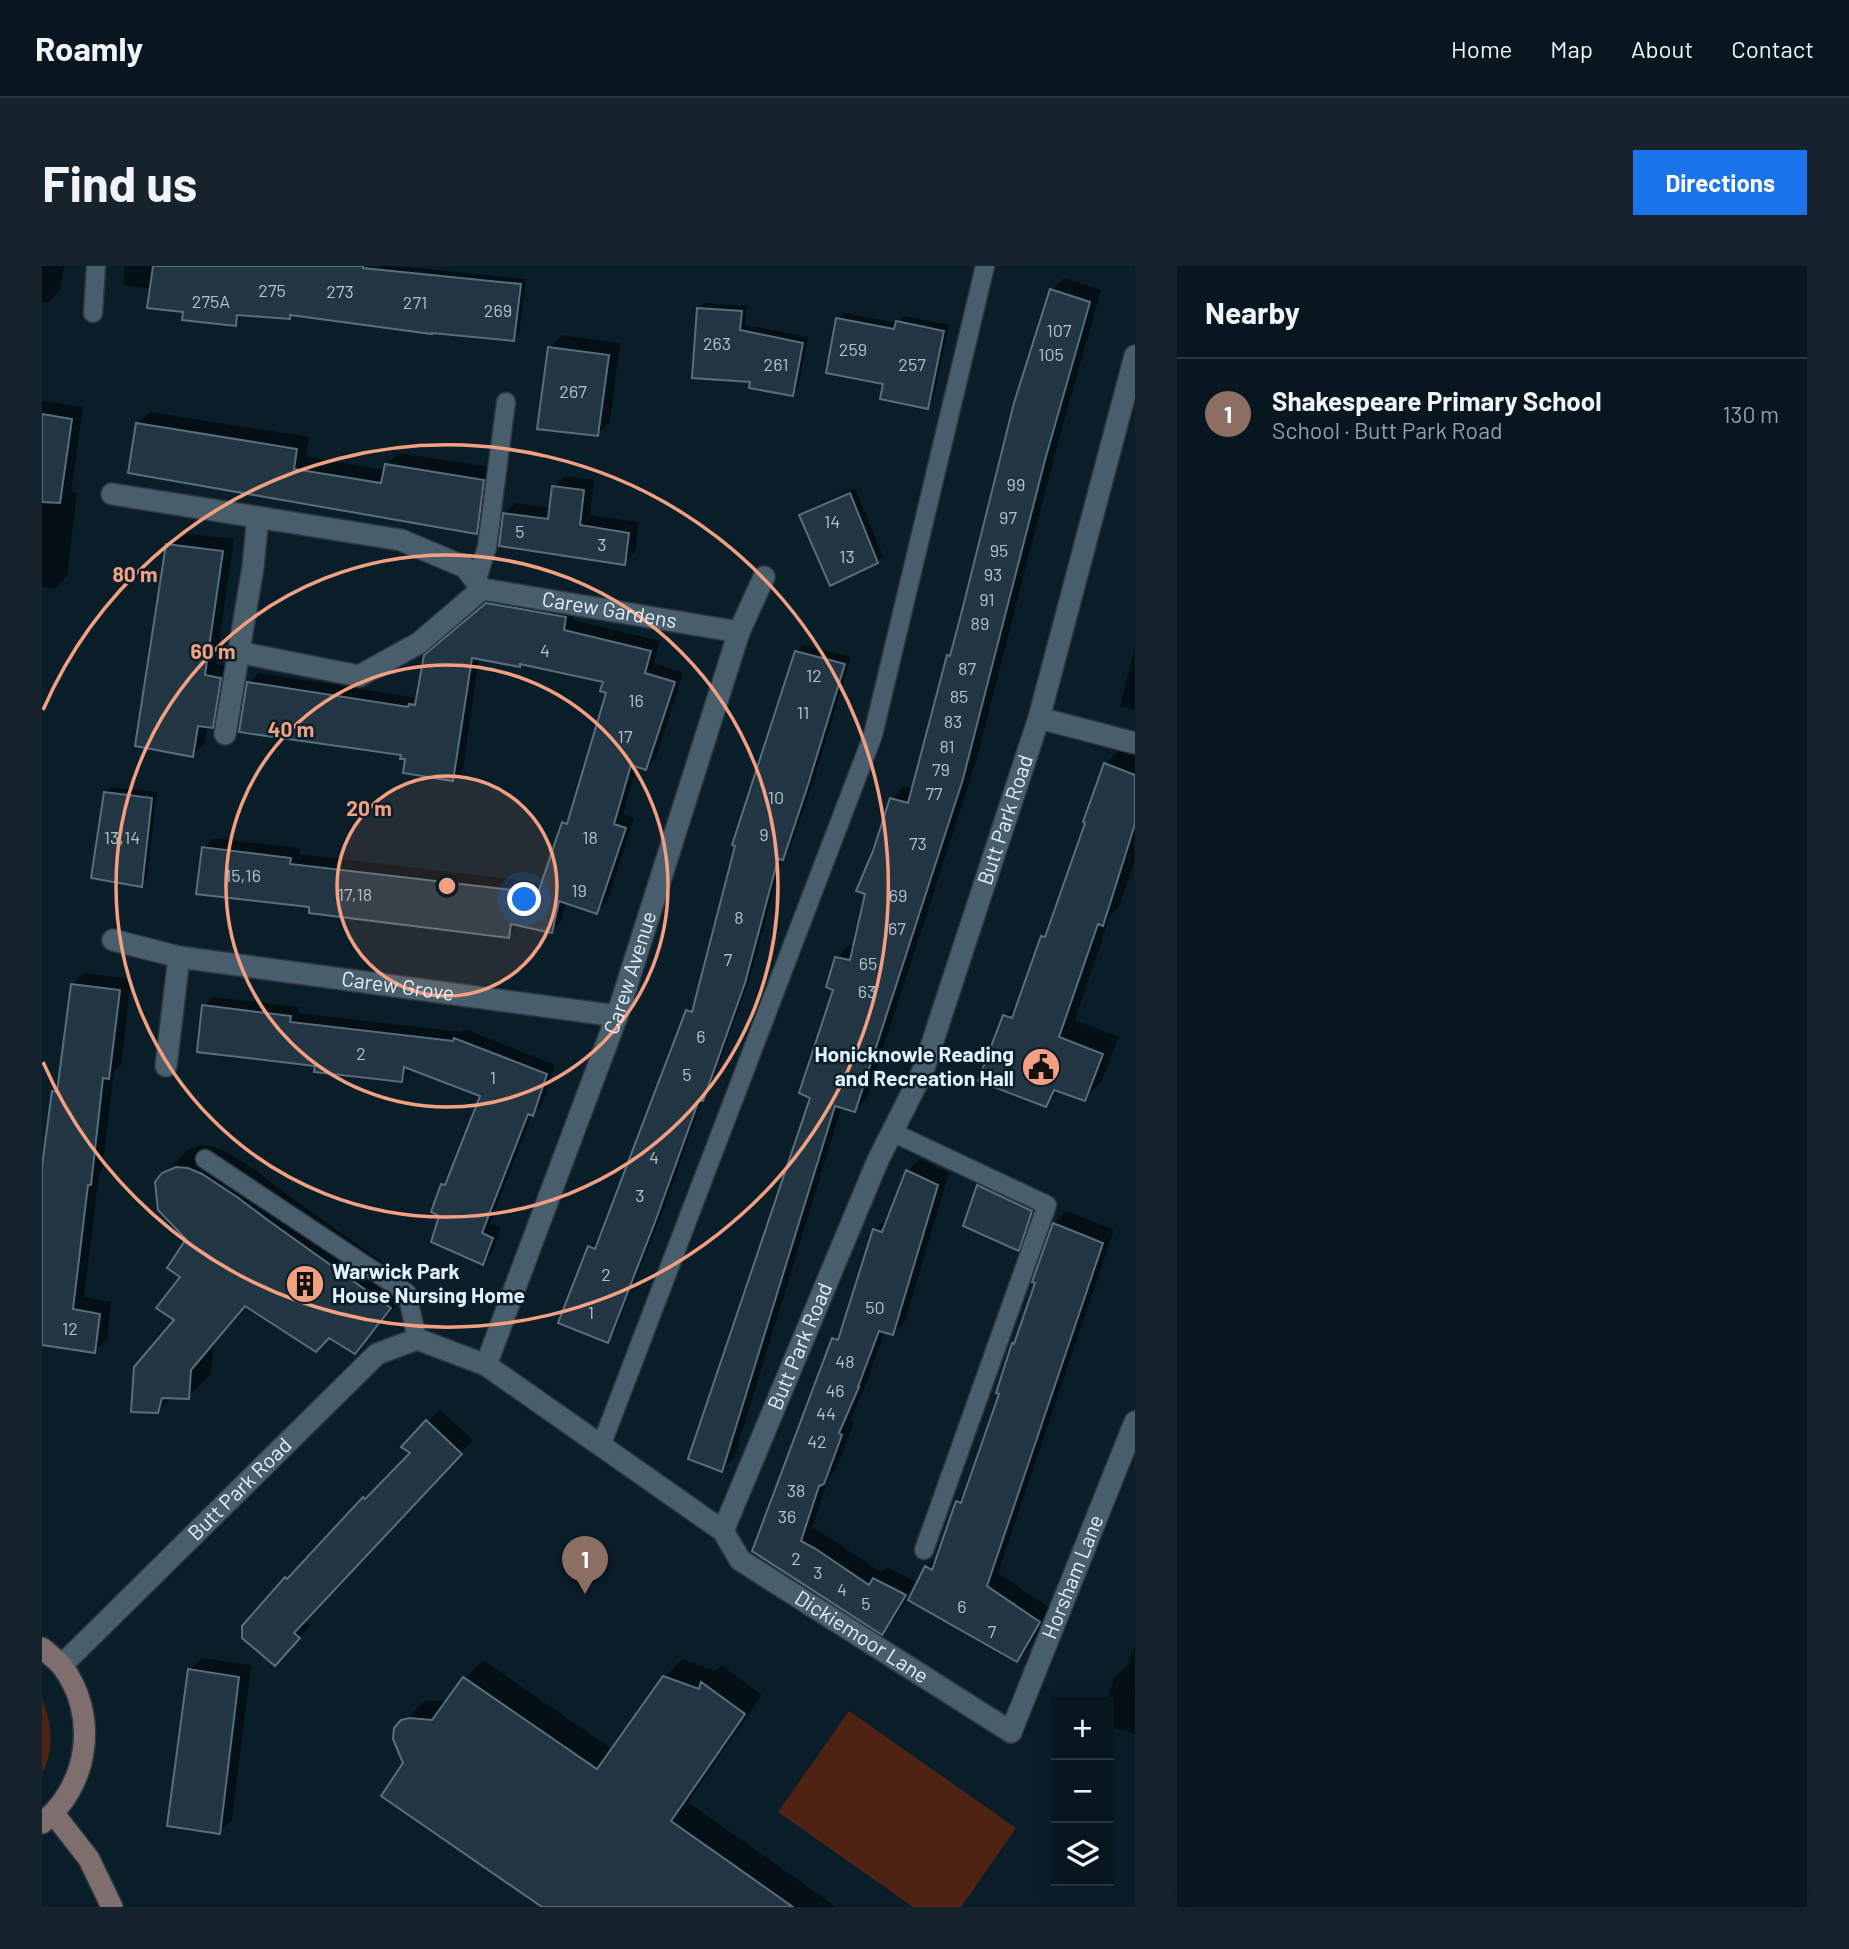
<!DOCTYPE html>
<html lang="en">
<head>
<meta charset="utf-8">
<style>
	body { margin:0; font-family:Barlow,sans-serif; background:#16232d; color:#f1f3f6 }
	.controls { position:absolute; right:21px; bottom:21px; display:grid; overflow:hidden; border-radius:0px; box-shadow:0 7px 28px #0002 }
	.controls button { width:63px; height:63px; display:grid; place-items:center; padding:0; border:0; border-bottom:2px solid #29353e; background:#081620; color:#f1f3f6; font:35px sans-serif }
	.you { position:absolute; left:483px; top:634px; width:24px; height:24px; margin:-18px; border:5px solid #fff; border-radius:50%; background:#1a73e8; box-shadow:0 0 0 10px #1a73e833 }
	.badge { display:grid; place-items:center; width:46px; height:46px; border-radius:50%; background:#1a73e8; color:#fff; font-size:23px; font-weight:700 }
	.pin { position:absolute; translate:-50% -58px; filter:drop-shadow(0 2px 4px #0008) }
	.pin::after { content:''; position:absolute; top:37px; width:24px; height:21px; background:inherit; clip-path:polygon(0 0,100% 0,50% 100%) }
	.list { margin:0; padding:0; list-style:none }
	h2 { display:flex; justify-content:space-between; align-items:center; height:91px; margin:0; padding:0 28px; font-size:30px }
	h2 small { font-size:23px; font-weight:400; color:#989fa5 }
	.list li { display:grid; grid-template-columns:46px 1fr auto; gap:21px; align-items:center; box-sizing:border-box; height:112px; padding:0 28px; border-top:2px solid #29353e }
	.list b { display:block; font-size:26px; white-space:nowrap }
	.list p { margin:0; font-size:23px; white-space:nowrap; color:#989fa5 }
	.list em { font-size:23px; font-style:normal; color:#989fa5 }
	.icon { flex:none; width:38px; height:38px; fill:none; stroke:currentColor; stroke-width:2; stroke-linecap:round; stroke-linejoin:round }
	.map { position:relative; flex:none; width:1093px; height:1641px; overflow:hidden; border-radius:0px }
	header { display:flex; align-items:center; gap:42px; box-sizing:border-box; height:98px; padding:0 35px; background:#081620; border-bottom:2px solid #29353e }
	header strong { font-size:33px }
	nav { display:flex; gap:38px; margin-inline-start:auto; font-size:24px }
	.intro { display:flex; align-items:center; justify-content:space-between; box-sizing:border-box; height:168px; padding:0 42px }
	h1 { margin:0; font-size:49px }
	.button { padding:18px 32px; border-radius:0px; background:#1a73e8; color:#fff; font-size:24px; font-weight:700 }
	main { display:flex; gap:42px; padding:0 42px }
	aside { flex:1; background:#081620; border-radius:0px; box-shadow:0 7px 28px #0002 }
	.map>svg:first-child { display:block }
	.green { fill:#4e2313 }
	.shadow { fill:#0007 }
	.building { fill:#213542; stroke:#596e7d; stroke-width:2 }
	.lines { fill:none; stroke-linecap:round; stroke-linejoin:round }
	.lane-casing { stroke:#2e3640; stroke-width:21 }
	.street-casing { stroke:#2e3640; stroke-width:24 }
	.secondary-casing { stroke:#2e3640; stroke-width:24 }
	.lane { stroke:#495e6c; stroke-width:18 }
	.street { stroke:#495e6c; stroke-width:21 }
	.secondary { stroke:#7e6f6e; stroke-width:21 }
	.ring { fill:none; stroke:#f2a081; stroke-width:3.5 }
	.labels { text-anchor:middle; stroke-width:5; stroke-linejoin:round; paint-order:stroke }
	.number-label { font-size:18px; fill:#b3c1cb }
	.street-label { font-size:21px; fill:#e4f0f9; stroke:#0a1e2a }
	.poi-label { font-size:21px; font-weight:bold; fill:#e4f0f9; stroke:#0a1e2a; text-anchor:end }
	.centre { fill:#f2a081; stroke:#0a1e2a; stroke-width:3.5 }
	.ring-label { font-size:21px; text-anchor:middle; font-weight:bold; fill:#f2a081; stroke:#0a1e2a; stroke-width:5; stroke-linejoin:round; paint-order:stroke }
</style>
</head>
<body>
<header>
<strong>Roamly</strong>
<nav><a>Home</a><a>Map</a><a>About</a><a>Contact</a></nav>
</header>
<div class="intro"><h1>Find us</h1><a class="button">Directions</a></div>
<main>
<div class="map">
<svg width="1093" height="1641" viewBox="0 0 1093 1641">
	<rect width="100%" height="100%" fill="#0a1e2a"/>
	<path class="green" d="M0,1433C10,1457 13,1483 0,1507Z
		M807,1445L974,1562L919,1641H871L736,1546Z"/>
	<path class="shadow" d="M0,0H22L18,24L6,37L0,36Z
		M83,0H356L484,13L477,68L471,74L251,47L247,51L199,47V52L193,58L143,45L110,23L81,19Z
		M1022,12L1059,24L1015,180L933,499L825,832L813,844L800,840L692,1192L680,1204L771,831L793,722L795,692L807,679L813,680L832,586L850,532L862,520L871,523L906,390L911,385L1009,24Z
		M663,37L705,40L703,59L766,71L756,122L750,128L710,114L657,42Z
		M802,47L855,57L862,50L907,59L891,135L885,141L843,116L796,53Z
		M520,69L578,77L568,156L555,168L508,82Z
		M0,135L41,141L29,226L35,227L25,310L13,323L0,321Z
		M108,146L267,171L264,191L343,204L344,199L357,187L454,202L447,254L435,266L95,158Z
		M523,210L552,214L548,249L597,256L593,286L582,297L463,248L473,237L509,242L512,221Z
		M813,222L841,290L835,296L759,249L765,244Z
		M138,267L192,273L174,398L190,400L182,448L170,460L165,459L163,477L151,489L126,279Z
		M455,328L533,341L531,354L618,375L612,397L641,407L614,492L604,502L595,499L581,548L592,552L565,636L555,646L524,636L519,655L509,665L477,658L467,670L269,640L162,582L172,572L258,582L257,588L501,617L521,557L530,549L566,426L563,415L479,397L437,392L421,503L411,513L365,492L361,488L207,417L217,407L376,432L394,380Z
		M761,379L809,391L772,514L747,585L740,592L709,709L667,826L661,832L620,948L572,1068L565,1074L548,981L555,974L558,976L646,745L654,737L755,386Z
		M1093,379V444L1078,440Z
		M1080,481L1093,486V594L1077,641L1068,650L1033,754L1077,771L1059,816L1042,833L1019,824L1004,839L963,750L978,735L1000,671L1008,663L1063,498Z
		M69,521L115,526L105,613L99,619L63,526Z
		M43,707L89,713L79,799L72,805L60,905L57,908L42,1031L69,1036L65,1073L52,1085L0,1077V907L11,826L17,820L30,719Z
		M171,731L257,741L256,747L420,766L423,763L513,799L500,839L491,847L448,957L459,962L450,987L441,997L400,949V919L409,910L440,829L369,802V805L359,815L275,798L162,740Z
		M158,879L170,880L183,885L219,908L250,932L371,1018L336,1062L313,1085L288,1070L205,1040L172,1079L169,1108L146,1131L131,1130L116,1145L135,1054L146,973L122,908L146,884Z
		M878,893L907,907L863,1055L851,1067L843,1065L827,1108L828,1109L808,1155L812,1156L794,1204L787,1211L770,1262L786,1271L839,1306L845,1301L876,1317L884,1301L897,1289L915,1236L925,1226L959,1127L972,1078L975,1075L995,1016L992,1015L1012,957L1025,945L1072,964L956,1307L1009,1343L987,1382L975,1394L866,1332L852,1354L840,1367L712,1285L791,1073L802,1063L833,964L845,952H847L865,905Z
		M948,907L1002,932L988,971L976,983L923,959L936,919Z
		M398,1144L431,1174L262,1354L269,1359L233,1398L197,1366L244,1312L256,1300L258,1302L322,1232L334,1220L336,1222L371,1187L385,1156Z
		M1093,1380V1468L1067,1460V1436H1064L1073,1411L1086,1399Z
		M160,1392L209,1399L190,1554L177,1566L148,1404Z
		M640,1393L673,1405L679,1399L720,1429L646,1536L794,1641H504L342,1529L363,1498L361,1456L380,1437L388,1434L405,1436L423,1413L441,1394L571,1484L622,1412Z"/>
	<path class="building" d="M111,0H321V2L479,18L472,75L390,67V68L248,49V53L195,49L194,60L140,54L141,46L105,42Z
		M1008,23L1048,36L1003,194L921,513L813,846L793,840L680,1206L646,1193L768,832L757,827L791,724L784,721L793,691L808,694L823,628L814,625L831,585L848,532L866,537L905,389L908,390L921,341L972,137Z
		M655,42L700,45L698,64L761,77L751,130L707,122L708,116L650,112Z
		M794,52L852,63L854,55L902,65L886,143L838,133L841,118L784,107Z
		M506,81L567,89L556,170L495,163Z
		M0,148L30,153L18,237L0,236Z
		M94,157L255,183L252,203L339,217L343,198L442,214L435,268L86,207Z
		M510,220L542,224L538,259L587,267L583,299L457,280L461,247L506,253Z
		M808,227L836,297L788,320L757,249Z
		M124,278L181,285L163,409L179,412L171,462L156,460L151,491L93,480Z
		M444,337L524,351L522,364L609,385L603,407L633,416L604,504L589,499L572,558L584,562L555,648L517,635L510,667L469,658L467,672L267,647V641L154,628L160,581L249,592L248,598L496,627L520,556L525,558L564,427L558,425L561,416L478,398V401L430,392L411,515L361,507L363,493H358L359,489L197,466L205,416L366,441L367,438L373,439L382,389Z
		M753,385L803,398L765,522L741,594L736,593L703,717L661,835L657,834L613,956L566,1077L516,1057L546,980L553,983L644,744L650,746L693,580L690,579Z
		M1062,497L1093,509V558L1061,660L1056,658L1017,771L1061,788L1043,835L1012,824L1004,841L936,815L961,749L970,752L999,670L1003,671L1043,557L1041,556Z
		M62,526L110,532L100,621L49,612Z
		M29,718L78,724L67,813L61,812L49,919H46L31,1043L58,1048L53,1087L0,1079V900L10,825L15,826Z
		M160,739L249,750L248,756L411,775L412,772L505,808L491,850L486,848L440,967L451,972L441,999L389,976L397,950L389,946L399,918L403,919L438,830L362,801L360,816L272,806L273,800L155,786Z
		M134,901L146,902L160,908L195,931L227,955L349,1042L313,1088L287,1072L274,1086L203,1040L149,1104L147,1133L120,1132L116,1147L89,1146L92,1101L132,1054L114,1042L138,1011L125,1002L144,973L116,944L113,916L120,907Z
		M864,904L896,919L851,1069L837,1065L816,1121H817L797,1167L800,1169L782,1218L777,1220L759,1275L774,1283L827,1319L831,1312L864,1329L840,1369L710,1285L790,1072L796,1074L831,963L840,966Z
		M935,919L990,945L977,985L921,960Z
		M1011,957L1061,977L945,1320L998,1356L975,1396L866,1334L883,1300L890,1304L914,1235L919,1237L957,1128L954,1127L970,1077L972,1078L993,1017L990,1016Z
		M384,1154L420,1188L252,1367L258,1372L233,1400L200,1372V1360L243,1311L245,1313L321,1231L323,1233L368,1187L359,1181Z
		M146,1403L197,1411L178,1568L125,1560Z
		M621,1410L657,1423L659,1416L703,1448L629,1555L751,1641H500L339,1530L361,1497L351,1473L352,1462L359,1454L368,1452L390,1454L421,1411L555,1503Z"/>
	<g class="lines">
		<g class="lane-casing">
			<path id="lane" d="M51,47L54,0
				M434,316L445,281L464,136
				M850,866L1005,939L882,1284
				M163,893L365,1027L375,1073
				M559,1180L831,469L943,0"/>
		</g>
		<g class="street-casing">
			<g id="street">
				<path d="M70,228L359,274L423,301L440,323"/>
				<path id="s1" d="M196,386L317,410L377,377L440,323L697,366"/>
				<path d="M997,452L1093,477"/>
				<path d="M183,468L211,301L216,251"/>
				<path id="s2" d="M71,674L137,691L575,750"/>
				<path d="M124,800L137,691"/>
				<path id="s3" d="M444,1099L575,750L697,366L722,311"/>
				<path id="s4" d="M681,1265L836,894L881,805L997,452L1093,90"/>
				<path id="s5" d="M20,1399L335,1088L375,1073L444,1099L681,1265L698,1294L969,1466L1093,1156"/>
			</g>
		</g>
		<g class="secondary-casing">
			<path id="secondary" d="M0,1382C7,1388 15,1394 20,1400C57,1449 47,1520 0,1557
				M12,1548L47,1593L70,1641"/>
		</g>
		<use href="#lane" class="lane"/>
		<use href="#street" class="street"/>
		<use href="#secondary" class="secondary"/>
	</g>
	<circle cx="405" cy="620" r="110" fill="#f2a081" fill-opacity=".12"/>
	<g class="ring">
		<circle cx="405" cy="620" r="110"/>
		<circle cx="405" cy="620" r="221"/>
		<circle cx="405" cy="620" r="331"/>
		<path d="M1 444A441 441 0 1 1 1 796"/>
	</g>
	<defs>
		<g id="civic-disc" transform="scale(2.0125)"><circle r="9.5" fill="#f2a081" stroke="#0a1e2a"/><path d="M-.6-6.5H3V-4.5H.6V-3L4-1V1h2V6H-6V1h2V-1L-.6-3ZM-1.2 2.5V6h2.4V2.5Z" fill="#111"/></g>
		<g id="building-disc" transform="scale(2.0125)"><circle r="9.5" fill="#f2a081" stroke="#0a1e2a"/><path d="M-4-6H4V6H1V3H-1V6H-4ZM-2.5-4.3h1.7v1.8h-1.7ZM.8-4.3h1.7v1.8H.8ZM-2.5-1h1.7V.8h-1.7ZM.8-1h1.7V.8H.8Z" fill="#111"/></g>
	</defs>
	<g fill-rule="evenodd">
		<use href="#civic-disc" x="999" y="801"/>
		<use href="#building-disc" x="263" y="1018"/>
	</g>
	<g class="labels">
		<g class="number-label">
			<text x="230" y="31">275</text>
			<text x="298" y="32">273</text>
			<text x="169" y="42">275A</text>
			<text x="373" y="43">271</text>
			<text x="456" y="51">269</text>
			<text x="1017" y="71">107</text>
			<text x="675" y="84">263</text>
			<text x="811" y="90">259</text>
			<text x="1009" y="95">105</text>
			<text x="734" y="105">261</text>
			<text x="870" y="105">257</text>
			<text x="531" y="132">267</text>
			<text x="974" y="225">99</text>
			<text x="966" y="258">97</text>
			<text x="790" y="262">14</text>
			<text x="478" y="272">5</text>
			<text x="560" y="285">3</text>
			<text x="957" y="291">95</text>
			<text x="805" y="297">13</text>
			<text x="951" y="315">93</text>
			<text x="945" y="340">91</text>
			<text x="938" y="364">89</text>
			<text x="503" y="391">4</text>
			<text x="925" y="409">87</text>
			<text x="772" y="416">12</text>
			<text x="917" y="437">85</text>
			<text x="594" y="441">16</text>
			<text x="761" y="453">11</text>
			<text x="911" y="462">83</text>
			<text x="583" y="477">17</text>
			<text x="905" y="487">81</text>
			<text x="899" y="510">79</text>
			<text x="892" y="534">77</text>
			<text x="734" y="538">10</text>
			<text x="722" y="575">9</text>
			<text x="80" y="578">13,14</text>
			<text x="548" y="578">18</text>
			<text x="876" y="584">73</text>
			<text x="201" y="616">15,16</text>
			<text x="537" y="631">19</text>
			<text x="313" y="635">17,18</text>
			<text x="856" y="636">69</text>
			<text x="697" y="658">8</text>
			<text x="855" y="669">67</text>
			<text x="686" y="700">7</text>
			<text x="826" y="704">65</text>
			<text x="825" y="732">63</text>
			<text x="659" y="777">6</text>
			<text x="319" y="794">2</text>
			<text x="645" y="815">5</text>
			<text x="451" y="818">1</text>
			<text x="612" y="898">4</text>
			<text x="598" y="936">3</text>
			<text x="564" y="1015">2</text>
			<text x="833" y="1048">50</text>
			<text x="549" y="1053">1</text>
			<text x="28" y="1069">12</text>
			<text x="803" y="1102">48</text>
			<text x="793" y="1131">46</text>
			<text x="784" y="1154">44</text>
			<text x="775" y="1182">42</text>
			<text x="754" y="1231">38</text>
			<text x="745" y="1257">36</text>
			<text x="754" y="1299">2</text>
			<text x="776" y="1313">3</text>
			<text x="800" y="1330">4</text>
			<text x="824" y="1344">5</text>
			<text x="920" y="1347">6</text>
			<text x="950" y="1372">7</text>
		</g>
		<g class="street-label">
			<text dy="7" stroke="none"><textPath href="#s1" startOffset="404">Carew Gardens</textPath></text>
			<text dy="7" stroke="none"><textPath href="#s4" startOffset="766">Butt Park Road</textPath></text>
			<text dy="7" stroke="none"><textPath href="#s3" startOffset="418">Carew Avenue</textPath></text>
			<text dy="7" stroke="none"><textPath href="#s2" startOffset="289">Carew Grove</textPath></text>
			<text dy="7" stroke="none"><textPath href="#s4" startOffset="200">Butt Park Road</textPath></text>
			<text dy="7" stroke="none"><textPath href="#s5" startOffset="250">Butt Park Road</textPath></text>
			<text dy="7" stroke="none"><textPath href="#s5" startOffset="1370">Horsham Lane</textPath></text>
			<text dy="7" stroke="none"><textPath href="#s5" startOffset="1026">Dickiemoor Lane</textPath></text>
		</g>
		<g class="poi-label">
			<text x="972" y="796">Honicknowle Reading<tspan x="972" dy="24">and Recreation Hall</tspan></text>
			<text x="290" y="1013" text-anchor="start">Warwick Park<tspan x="290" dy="24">House Nursing Home</tspan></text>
		</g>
	</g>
	<circle cx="405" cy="620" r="10" class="centre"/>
	<g class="ring-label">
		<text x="93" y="316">80 m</text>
		<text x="171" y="393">60 m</text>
		<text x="249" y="471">40 m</text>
		<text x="327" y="550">20 m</text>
	</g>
</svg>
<div class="controls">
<button>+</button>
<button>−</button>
<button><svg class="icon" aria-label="layers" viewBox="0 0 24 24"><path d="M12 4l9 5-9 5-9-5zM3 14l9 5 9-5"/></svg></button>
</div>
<div class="you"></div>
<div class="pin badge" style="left:543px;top:1328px;background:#8d6e63">1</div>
</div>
<aside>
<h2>Nearby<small></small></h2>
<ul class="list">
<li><span class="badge" style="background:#8d6e63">1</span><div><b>Shakespeare Primary School</b><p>School · Butt Park Road</p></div><em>130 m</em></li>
</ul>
</aside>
</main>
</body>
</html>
